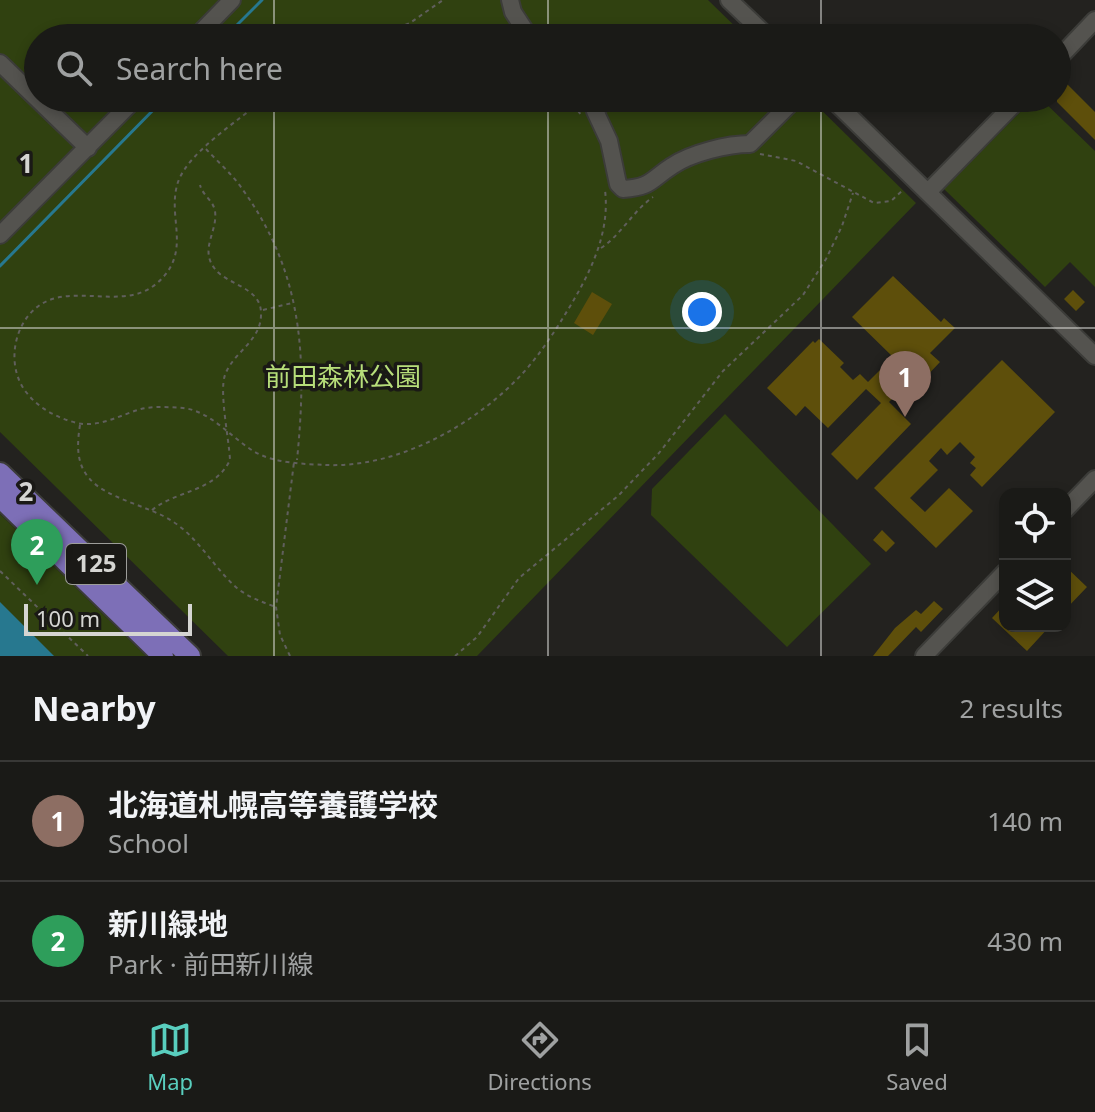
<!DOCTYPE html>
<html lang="en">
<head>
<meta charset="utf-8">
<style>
	body { margin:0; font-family:"Noto Sans","Noto Sans JP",sans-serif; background:#232320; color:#f1f3f6 }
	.controls { position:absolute; right:24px; bottom:24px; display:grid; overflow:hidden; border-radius:16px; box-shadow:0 4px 12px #0003 }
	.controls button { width:72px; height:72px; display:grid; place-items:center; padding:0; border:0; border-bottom:2px solid #383836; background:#1a1a17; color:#f1f3f6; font:40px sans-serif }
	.scale { position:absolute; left:24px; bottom:20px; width:168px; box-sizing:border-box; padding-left:8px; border:4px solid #d5d5d2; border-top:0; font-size:22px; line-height:28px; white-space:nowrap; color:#d5d5d2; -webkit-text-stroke:6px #1a1916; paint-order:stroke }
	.you { position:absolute; left:702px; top:312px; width:28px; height:28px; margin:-20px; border:6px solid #fff; border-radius:50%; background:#1a73e8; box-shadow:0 0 0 12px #1a73e833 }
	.badge { display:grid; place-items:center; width:52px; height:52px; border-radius:50%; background:#59cebe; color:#fff; font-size:26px; font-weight:700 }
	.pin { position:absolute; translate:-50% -66px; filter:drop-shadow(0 2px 4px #0008) }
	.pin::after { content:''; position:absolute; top:42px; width:28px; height:24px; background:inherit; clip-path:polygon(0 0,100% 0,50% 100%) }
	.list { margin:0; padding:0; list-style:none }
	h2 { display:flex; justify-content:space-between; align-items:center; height:104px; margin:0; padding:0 32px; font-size:34px }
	h2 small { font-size:26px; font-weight:400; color:#9fa1a1 }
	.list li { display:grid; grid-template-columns:52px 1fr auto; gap:24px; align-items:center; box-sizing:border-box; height:120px; padding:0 32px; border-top:2px solid #383836 }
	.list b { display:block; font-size:30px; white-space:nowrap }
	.list p { margin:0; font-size:26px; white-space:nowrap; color:#9fa1a1 }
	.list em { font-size:26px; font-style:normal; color:#9fa1a1 }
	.icon { flex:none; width:44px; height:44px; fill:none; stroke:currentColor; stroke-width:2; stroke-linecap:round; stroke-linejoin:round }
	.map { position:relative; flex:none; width:1095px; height:656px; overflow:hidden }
	.search { position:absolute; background:#1a1a17; box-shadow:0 4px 12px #0003; left:24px; right:24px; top:24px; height:88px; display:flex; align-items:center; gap:20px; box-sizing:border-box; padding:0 28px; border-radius:44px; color:#9fa1a1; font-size:30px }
	.sheet { height:344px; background:#1a1a17 }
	nav { display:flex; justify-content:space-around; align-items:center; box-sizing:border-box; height:112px; border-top:2px solid #383836; background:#1a1a17; font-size:22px; color:#9fa1a1 }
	nav a { display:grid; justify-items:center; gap:4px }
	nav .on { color:#59cebe }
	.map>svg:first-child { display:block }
	.green { fill:#304110 }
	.water { fill:#27788f }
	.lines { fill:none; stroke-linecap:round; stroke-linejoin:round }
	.stream { stroke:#27788f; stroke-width:3 }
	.building { fill:#5e4f0b }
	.minor-casing { stroke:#3c3c39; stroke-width:20 }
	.major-casing { stroke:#3c3c39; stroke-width:24 }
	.path { stroke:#605f5c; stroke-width:2; stroke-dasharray:4 4; stroke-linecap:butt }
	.minor { stroke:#54534f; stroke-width:16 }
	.major { stroke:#7d6fb7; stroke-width:20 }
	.grid { fill:none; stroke:#d5d5d2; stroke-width:2; stroke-opacity:0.55 }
	.labels { text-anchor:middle; stroke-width:7; stroke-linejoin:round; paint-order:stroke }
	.shield { fill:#1a1916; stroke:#9d9d9a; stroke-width:2 }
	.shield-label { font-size:24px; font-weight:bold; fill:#d5d5d2 }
	.park-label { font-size:26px; fill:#b7de7a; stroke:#1a1916 }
	.grid-label { font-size:26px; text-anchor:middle; font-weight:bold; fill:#d5d5d2; stroke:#1a1916; stroke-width:7; stroke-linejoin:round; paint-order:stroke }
</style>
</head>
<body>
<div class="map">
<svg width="1095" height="656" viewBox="0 0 1095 656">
	<rect width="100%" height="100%" fill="#23221f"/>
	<path class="green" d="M0,0H708L747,38H38V98H809L916,203L477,656H228L0,432Z
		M1034,98H1040L1095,151V287L1070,262L1045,287L944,189Z
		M725,414L871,564L787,647L651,515L652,489Z
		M0,514L146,656H0Z"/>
	<path class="water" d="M0,602L54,656H0Z"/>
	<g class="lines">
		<path class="stream" d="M224,38L262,0
			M0,266L165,98"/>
	</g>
	<path class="building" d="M1063,80L1095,112V140L1057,102V85Z
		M893,276L941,322L944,318L955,328L930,353L940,362L922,381L916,375L889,402L911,424L857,480L831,454L881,403L866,389L828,428L805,406L796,416L767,388L813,341L815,343L819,339L844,363L840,367L853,380L860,374L868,382L893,357L852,317Z
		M1073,290L1085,302L1076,311L1064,299Z
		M592,292L612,304L593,335L574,323Z
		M1002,360L1055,412L982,487L970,475L976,468L970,463L975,457L960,442L947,455L941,448L929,461L938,470L910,498L925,512L949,488L973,511L936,548L874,488Z
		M882,530L895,543L886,552L873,540Z
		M1065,566L1087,587L1065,610Z
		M934,601L943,609L921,632L916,627L888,656H873L895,628L916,610L921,614Z
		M1005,604V626H1050L1027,651L992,618Z"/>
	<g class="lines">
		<g class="minor-casing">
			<path id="minor" d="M510,0L513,12L530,38
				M729,0L769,38
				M195,38L232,0
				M1057,60L1095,20
				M0,63L88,148
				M607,98L595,111L609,141L618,184L623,189C652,187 650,180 672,166C691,153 728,144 750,144L796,98
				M831,98L1095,356
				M928,192L1020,98
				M0,235L136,98
				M1065,510L1095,479
				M924,656L1005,572"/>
		</g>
		<g class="major-casing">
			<path id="major" d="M0,473L190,656
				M0,497L163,656"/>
		</g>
		<path class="path" d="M109,35L112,38
			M327,38L382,34L410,23L443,0
			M265,98C240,120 189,151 178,182C166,218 194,252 156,284C128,307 89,290 56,298C17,307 2,361 26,392C38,408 57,418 77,423C99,428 120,415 141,409C154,406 169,407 183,408C211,411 231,438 255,452C274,463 304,464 326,465C398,468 475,425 523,373C542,352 557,328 572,303C592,269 610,231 605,190
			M568,98L582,116
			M206,149C218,162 233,175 243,190C304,275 307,360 297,460
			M760,154L796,161L874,203L891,201L903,190
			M601,248C620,236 633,211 653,197
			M263,310L292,303
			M80,425C77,444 76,463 89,478C105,498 149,506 172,521C199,538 213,567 237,588C248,597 262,602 276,607
			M152,510C177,490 215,492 230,460C229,439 219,392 225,375C233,352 262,341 261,313C261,287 227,285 215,269C199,249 218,232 215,211C213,200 203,196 200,185
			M0,571L88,656
			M290,656L280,635L276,607L294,462
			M455,656L477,637L519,578L618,496L659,453L723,371L803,295L826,259L842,226L853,193"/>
		<use href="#minor" class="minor"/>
		<use href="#major" class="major"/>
	</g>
	<path class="grid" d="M274,0V38M548,0V38M821,0V38M274,98V656M548,98V656M821,98V656M0,328H1095"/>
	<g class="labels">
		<rect class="shield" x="66" y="544" width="60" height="40" rx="6"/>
		<g class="shield-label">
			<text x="96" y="572">125</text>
		</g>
		<g class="park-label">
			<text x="343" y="386">前田森林公園</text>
		</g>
	</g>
	<g class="grid-label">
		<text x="26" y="173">1</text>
		<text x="26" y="501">2</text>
	</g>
</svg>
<div class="controls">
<button><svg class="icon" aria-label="locate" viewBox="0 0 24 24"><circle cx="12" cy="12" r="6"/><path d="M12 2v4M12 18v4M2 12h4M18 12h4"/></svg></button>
<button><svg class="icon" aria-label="layers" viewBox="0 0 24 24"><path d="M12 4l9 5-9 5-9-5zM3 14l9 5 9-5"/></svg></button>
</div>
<div class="scale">100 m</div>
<div class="you"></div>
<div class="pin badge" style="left:905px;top:417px;background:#8d6e63">1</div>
<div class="pin badge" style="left:37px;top:585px;background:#2e9e5b">2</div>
<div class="search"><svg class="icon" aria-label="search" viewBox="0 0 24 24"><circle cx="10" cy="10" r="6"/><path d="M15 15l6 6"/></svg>Search here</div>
</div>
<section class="sheet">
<h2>Nearby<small>2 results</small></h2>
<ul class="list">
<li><span class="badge" style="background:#8d6e63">1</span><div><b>北海道札幌高等養護学校</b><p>School</p></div><em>140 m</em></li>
<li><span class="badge" style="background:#2e9e5b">2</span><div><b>新川緑地</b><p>Park · 前田新川線</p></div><em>430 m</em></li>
</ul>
</section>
<nav>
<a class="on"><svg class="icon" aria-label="map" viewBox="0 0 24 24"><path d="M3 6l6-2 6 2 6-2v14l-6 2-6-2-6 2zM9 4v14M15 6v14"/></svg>Map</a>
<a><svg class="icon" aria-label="directions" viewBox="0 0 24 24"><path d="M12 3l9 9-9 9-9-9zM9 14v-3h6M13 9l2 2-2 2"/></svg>Directions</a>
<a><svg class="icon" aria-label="saved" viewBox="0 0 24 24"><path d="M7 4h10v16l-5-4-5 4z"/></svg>Saved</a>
</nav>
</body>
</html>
